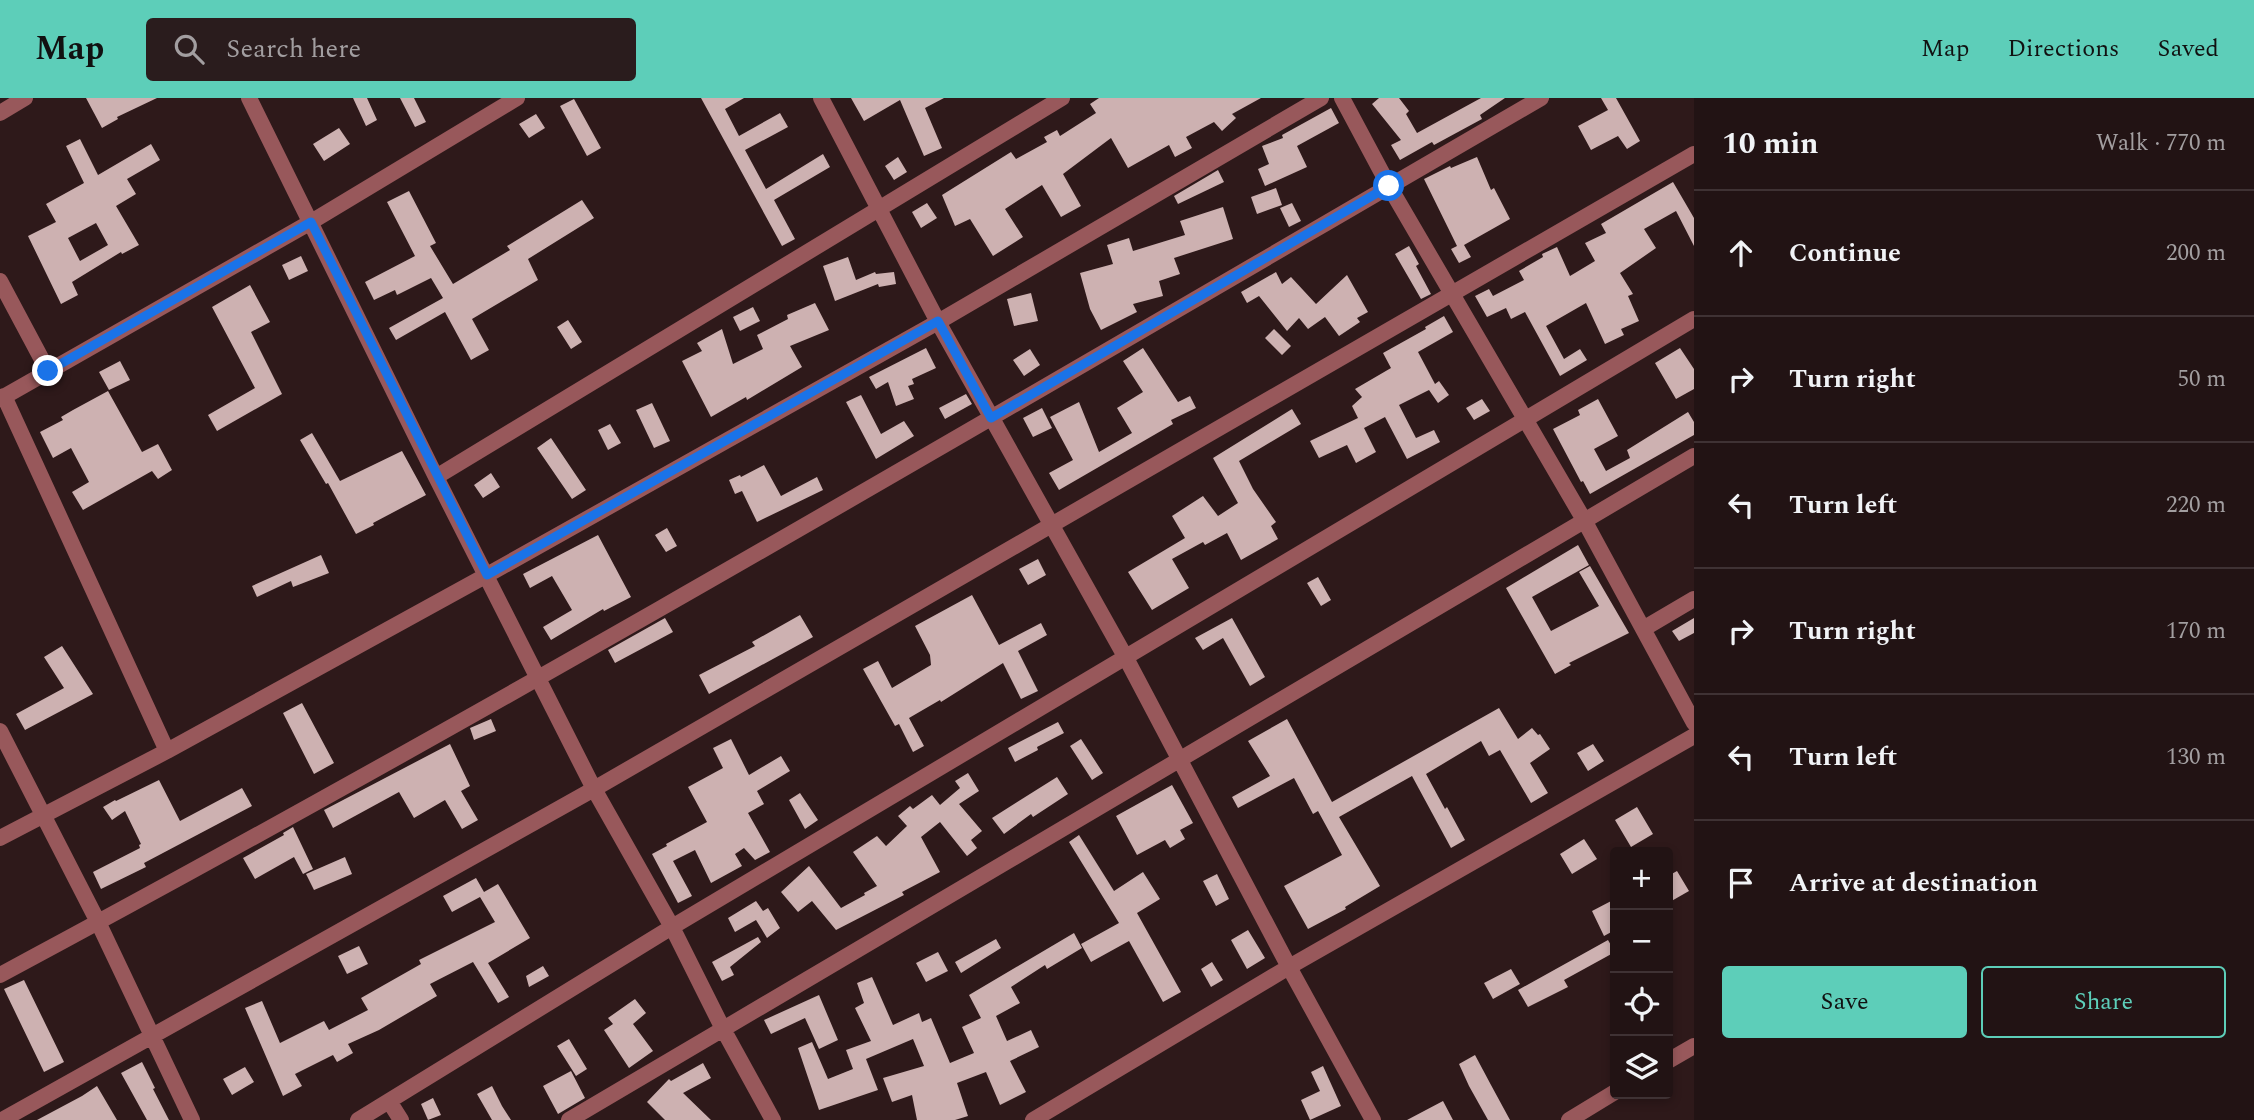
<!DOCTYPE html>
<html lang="en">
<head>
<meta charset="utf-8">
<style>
	body { margin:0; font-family:Spectral,serif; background:#2a1c1d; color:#f1f3f6 }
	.controls { position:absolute; right:21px; bottom:21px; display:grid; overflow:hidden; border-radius:7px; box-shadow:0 4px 10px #0003 }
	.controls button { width:63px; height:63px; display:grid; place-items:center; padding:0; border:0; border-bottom:2px solid #3f3234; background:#221314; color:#f1f3f6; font:35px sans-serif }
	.stop { position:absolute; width:21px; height:21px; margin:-16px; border:5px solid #1a73e8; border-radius:50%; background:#fff }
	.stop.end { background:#1a73e8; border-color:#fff; box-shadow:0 2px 7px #0008 }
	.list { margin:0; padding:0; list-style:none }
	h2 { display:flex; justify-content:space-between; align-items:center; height:91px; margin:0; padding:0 28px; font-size:30px }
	h2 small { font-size:23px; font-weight:400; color:#a29ea0 }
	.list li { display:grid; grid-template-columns:46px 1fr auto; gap:21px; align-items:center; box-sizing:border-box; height:126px; padding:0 28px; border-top:2px solid #3f3234 }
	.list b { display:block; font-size:26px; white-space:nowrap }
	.list em { font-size:23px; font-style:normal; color:#a29ea0 }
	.actions { display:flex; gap:14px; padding:21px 28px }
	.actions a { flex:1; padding:16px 0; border:2px solid #5dceb9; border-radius:7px; text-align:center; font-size:24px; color:#5dceb9 }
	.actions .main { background:#5dceb9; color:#111 }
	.icon { flex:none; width:38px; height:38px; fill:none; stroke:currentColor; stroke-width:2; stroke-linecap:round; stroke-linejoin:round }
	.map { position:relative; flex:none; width:1694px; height:1022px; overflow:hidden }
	header { display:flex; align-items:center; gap:42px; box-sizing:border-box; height:98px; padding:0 35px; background:#5dceb9; color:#111 }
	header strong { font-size:33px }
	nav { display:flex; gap:38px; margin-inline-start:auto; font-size:24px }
	.search { width:490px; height:63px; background:#2a1c1d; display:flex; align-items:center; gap:18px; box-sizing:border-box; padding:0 24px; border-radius:7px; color:#a29ea0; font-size:26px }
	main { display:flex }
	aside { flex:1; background:#221314 }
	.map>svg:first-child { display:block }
	.building { fill:#cdb1b1; fill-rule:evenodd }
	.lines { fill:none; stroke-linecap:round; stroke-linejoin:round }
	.minor { stroke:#98585b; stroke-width:16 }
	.route { stroke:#1a73e8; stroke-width:9 }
</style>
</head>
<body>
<header>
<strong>Map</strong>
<div class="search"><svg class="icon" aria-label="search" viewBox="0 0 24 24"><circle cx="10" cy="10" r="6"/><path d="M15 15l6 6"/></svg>Search here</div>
<nav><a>Map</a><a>Directions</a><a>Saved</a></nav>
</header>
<main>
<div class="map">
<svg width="1694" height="1022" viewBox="0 0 1694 1022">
	<rect width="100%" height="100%" fill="#2e191a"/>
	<path class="building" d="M86,0H157L117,19L118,21L102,30Z
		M353,0H367L377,22L366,28Z
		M400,0H414L426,24L415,29Z
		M701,0H744L725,11L739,38L780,15L788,29L745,52L766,91L823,56L830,69L774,102L795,141L782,148Z
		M851,0H944L925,10L942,50L924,58L900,2L864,23Z
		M1099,0H1261L1232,16L1236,20L1222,33L1214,24L1186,39L1192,50L1175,59L1169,47L1128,70L1111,40L1063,76L1081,108L1061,119L1042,87L1005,111L1023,139L993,158L970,121L955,128L942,97L1011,54L1016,61L1047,44L1044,39L1057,32L1060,38L1096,15L1090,6Z
		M1379,0H1399L1409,13L1406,16L1417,35L1481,0H1505L1480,17L1482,21L1434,47L1432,44L1400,62L1391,47L1401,42L1372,6Z
		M1601,0H1616L1640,43L1627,51L1618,38L1591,52L1578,28L1608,12Z
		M574,1L601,50L587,58L560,8Z
		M1331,10L1339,25L1297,48L1307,69L1265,88L1258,71L1269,66L1262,48L1283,40L1282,37Z
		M536,16L545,30L529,40L519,26Z
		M339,30L350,46L324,63L313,46Z
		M80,41L98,77L151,46L160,62L127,81L136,96L116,108L139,147L122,156L121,154L72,184L78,197L61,206L28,138L56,124L46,106L84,85L66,48ZM96,125L108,147L80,163L68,140Z
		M898,59L907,74L894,82L885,68Z
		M1477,59L1491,92L1494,90L1510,121L1464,147L1471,159L1459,165L1451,151L1457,148L1424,81L1450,68L1451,70Z
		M1218,72L1224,84L1178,106L1174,98Z
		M1673,84L1694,120V148L1676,113L1644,131L1656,150L1620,175L1633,196L1628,198L1639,223L1621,231L1624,237L1605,246L1586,205L1546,228L1564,261L1580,251L1587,262L1560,278L1525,214L1511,221L1506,210L1487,219L1475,198L1489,191L1493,198L1524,182L1519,173L1543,159L1542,156L1557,149L1570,178L1595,163L1585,145L1606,135L1601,126Z
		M1276,90L1282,107L1257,116L1251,99Z
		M409,93L436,145L430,148L453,186L510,152L507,148L582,102L594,120L528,161L538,182L472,221L489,252L471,262L445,214L396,242L389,230L443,200L431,180L397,197L395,192L374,202L365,184L415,158L387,104Z
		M927,105L937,120L921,130L912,114Z
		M1292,105L1301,123L1289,129L1280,110Z
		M1223,109L1233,141L1174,160L1180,176L1159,183L1163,198L1133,206L1137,214L1101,232L1090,211L1080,175L1113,166L1107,147L1129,140L1133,153L1185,137L1180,123Z
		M1409,148L1419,166L1416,168L1431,196L1421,201L1395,156Z
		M301,158L308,173L289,182L282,167Z
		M848,159L856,182L875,174L876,176L894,174L896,186L879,189L878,186L835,203L823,168Z
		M1276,174L1282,186L1291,179L1316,206L1347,177L1368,214L1357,220L1360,224L1339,238L1325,219L1308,231L1299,220L1287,233L1259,198L1247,205L1241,194Z
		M250,187L270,224L251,234L282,296L217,333L208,317L255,290L212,209Z
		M1031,195L1038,223L1014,228L1007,201Z
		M815,205L829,232L790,248L802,269L747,302L746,299L711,319L682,263L702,253L697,245L722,231L733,266L763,251L757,237L788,221L787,217Z
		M753,209L760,223L740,233L733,219Z
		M1444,218L1453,234L1418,254L1435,286L1439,283L1449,297L1438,305L1429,292L1399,307L1416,340L1434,332L1440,344L1407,361L1385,319L1364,330L1376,354L1356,365L1347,347L1319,360L1310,343L1358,320L1352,308L1362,299L1355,291L1391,270L1383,255L1426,231L1425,229Z
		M568,222L582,244L571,251L557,229Z
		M1274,231L1291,248L1282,257L1265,240Z
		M926,250L936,270L912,281L914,286L908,288L914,301L896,308L888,284L876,291L869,279Z
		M1143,250L1178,304L1190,298L1196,310L1171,322L1173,326L1059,392L1049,375L1073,362L1050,319L1079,304L1099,354L1132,335L1117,310L1143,294L1123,263Z
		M1680,250L1694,271V291L1676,301L1655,265Z
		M1030,251L1040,267L1024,278L1013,262Z
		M120,263L130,282L109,292L99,274Z
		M108,293L142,354L158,346L172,372L158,381L152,373L83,412L72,394L89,384L71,350L53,360L40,334L63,322L61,319L73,312Z
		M966,296L972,306L945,321L939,310Z
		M861,297L881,336L904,323L914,338L876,361L846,304Z
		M1482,301L1490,313L1474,322L1466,310Z
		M1598,301L1618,338L1594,351L1606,373L1630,360L1627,352L1688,314L1694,324V337L1590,396L1583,383L1581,384L1553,331L1580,317L1578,312Z
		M652,305L670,343L654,350L636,312Z
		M1042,310L1052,330L1033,339L1023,320Z
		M1292,311L1301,326L1239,363L1253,391L1276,424L1271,428L1278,441L1241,462L1227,435L1205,447L1203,444L1172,461L1189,490L1152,512L1128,474L1185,440L1172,418L1203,398L1218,418L1238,405L1213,360Z
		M610,326L621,345L608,352L598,332Z
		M312,335L340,383L402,353L426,397L373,425L374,427L356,436L328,385L326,386L300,342Z
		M551,340L586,392L572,401L537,350Z
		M764,367L781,398L817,379L823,392L757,424L742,393L735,396L729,382L740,377L741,379Z
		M491,375L500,389L483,400L474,387Z
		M667,430L677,448L666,454L655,437Z
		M598,437L631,499L604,513L603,511L551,542L543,529L572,512L552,478L530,490L523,476Z
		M1578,447L1589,467L1532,499L1551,533L1599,508L1579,474L1590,468L1629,535L1569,565L1571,567L1555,576L1506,490Z
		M321,457L329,475L293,489L291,483L257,499L252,488Z
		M1038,461L1046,477L1028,487L1019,471Z
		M1318,479L1331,502L1321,508L1307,485Z
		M972,497L999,547L1041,525L1047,537L1018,553L1038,593L1021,601L1003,565L941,604L940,602L909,620L924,648L913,654L899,626L895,628L863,571L878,563L892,590L931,567L930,557L915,528Z
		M800,517L813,539L709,596L699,577L755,548L752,544Z
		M665,520L673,534L615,565L608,552Z
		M1232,520L1265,579L1250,588L1223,540L1203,552L1195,540Z
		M1694,520V535L1679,543L1672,533Z
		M62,548L93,596L25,632L16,616L64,590L44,559Z
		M302,605L334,665L314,676L283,615Z
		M1499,610L1518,641L1532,630L1538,637L1540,636L1550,651L1530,665L1548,695L1531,705L1500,652L1489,658L1481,643L1426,676L1445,711L1447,709L1465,742L1451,750L1412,678L1339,719L1380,788L1345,809L1346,811L1308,831L1284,788L1342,757L1318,713L1313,716L1294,680L1238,710L1232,699L1270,678L1248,643L1287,621L1332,704Z
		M491,621L496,633L474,642L470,630Z
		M1058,624L1064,635L1037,649L1038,652L1015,664L1008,650Z
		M731,641L749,677L781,658L790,673L757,693L764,706L748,715L770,754L755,762L744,750L735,756L742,768L711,785L695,752L673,763L692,798L678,805L652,756L667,748L666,746L707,724L688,689L723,670L713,650Z
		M1081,641L1103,675L1092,682L1070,648Z
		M450,646L470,688L461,693L478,722L462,731L445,702L414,720L399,694L333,730L324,712Z
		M1593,646L1604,663L1588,673L1577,655Z
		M968,675L979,693L959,706L982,733L971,742L977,750L967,758L940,724L921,739L940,774L902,794L904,797L836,832L812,803L798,814L781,794L809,768L841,810L865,797L864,795L877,788L853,754L877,738L886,748L907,728L898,718L910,708L913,711L932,697L940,707L960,690L955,683Z
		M1057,679L1068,696L1033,719L1031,716L1004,736L992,720Z
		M159,682L180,723L242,690L252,708L144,765L146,769L101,791L93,774L140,750L139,747L141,746L125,713L112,722L103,709L115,702L116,703Z
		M1172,687L1193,725L1180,732L1185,741L1170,750L1165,742L1137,757L1116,718Z
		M800,695L818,722L805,731L789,702Z
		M1637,709L1653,736L1631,749L1615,722Z
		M293,729L313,771L303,776L294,759L255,781L243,760L284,737L283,735Z
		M1079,737L1114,793L1143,774L1160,801L1137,815L1181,894L1163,904L1129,843L1091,864L1081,846L1119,825L1069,744Z
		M1584,741L1597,761L1572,776L1560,756Z
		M345,759L352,776L314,792L306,776Z
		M1677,773L1689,793L1668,805V778Z
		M1217,776L1229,801L1216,808L1203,783Z
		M476,780L484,794L498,786L530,840L488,865L509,899L498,905L473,864L430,886L437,898L379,932L348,946L353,955L337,964L333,957L295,976L302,988L283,998L245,910L262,903L280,945L324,923L329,932L368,912L361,900L421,866L419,862L495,824L480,799L452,814L443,798Z
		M1615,801V832L1604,838L1592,813Z
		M756,803L763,813L768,810L780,830L767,840L756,822L735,834L728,820Z
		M1248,832L1265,860L1247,871L1231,842Z
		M1074,835L1082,850L1047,871L1045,867L1011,889L1020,905L996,918L1007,943L1031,932L1039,949L1010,963L1026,994L1000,1007L986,974L957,985L968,1018L955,1022H917L912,997L892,1004L883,980L924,968L913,941L866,961L878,992L819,1012L798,950L812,944L828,981L853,971L846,952L871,943L855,910L864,905L857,885L872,879L893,927L919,915L922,924L931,920L950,965L974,955L962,929L981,920L969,897Z
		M758,839L761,844L730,869L734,877L722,883L712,864Z
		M996,841L1001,850L961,875L955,864Z
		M1608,842L1615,854L1564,882L1568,889L1528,909L1518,892Z
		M359,848L368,866L347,876L338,858Z
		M938,854L948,873L926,884L916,865Z
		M1212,864L1223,882L1211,889L1201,871Z
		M543,868L549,878L529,889L526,878Z
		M1511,871L1520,886L1493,901L1484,885Z
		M24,882L64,964L44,974L4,891Z
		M819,897L838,942L819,951L805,920L771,936L764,922Z
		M635,901L646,915L633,926L653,953L629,970L604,932L613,926L608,920Z
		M569,941L587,971L576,978L557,948Z
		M1475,957L1491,987L1510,1022H1488L1469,988L1459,966Z
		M142,964L155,990L153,991L169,1022H147L121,975Z
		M703,965L711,980L683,995L711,1022H665L647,1004L669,981L671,983Z
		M1323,968L1341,1008L1310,1022L1301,1002L1320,993L1311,974Z
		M245,969L254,984L232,997L223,981Z
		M571,973L585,1000L558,1016L543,988Z
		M97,988L117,1022H37L82,998Z
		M492,988L502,1008L511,1022H492L477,996Z
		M433,1000L441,1017L428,1022L421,1006Z
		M1443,1003L1453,1022H1407Z"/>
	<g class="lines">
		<path class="minor" d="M249,0L436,379L594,691L672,829L723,931L773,1022
			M821,0L938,224L1126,560L1289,869L1373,1022
			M1342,0L1389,88L1584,422L1694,625
			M0,15L25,0
			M0,183L48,273
			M4,298L167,653
			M0,301L311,124L517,0
			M436,379L1062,0
			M1643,531L1694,501
			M0,633L98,824L192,1022
			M0,740L167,653L487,477L938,224L1321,0
			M0,877C521,598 1030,297 1541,0
			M1668,963L1694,948
			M389,1003L401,1022
			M2,1022L594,691L1694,56
			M358,1022L672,829L1694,221
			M569,1022L1694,358
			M1033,1022L1289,869L1694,638
			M1569,1022L1615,994"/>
	</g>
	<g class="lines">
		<path class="route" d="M48,273L311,124L487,477L938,223L991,320L1389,88"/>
	</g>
</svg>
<div class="controls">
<button>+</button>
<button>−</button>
<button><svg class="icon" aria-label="locate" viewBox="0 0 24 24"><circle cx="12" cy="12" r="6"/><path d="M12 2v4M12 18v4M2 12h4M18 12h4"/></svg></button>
<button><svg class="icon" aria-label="layers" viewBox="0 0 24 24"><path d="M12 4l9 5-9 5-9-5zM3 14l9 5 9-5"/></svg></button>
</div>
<div class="stop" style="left:1389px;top:88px"></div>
<div class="stop end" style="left:48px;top:273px"></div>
</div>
<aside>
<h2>10 min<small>Walk · 770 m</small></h2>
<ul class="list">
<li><svg class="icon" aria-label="ahead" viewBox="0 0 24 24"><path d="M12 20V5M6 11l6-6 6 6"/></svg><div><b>Continue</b></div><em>200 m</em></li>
<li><svg class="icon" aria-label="right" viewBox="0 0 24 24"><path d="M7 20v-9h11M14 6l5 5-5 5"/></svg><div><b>Turn right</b></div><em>50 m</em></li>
<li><svg class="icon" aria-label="left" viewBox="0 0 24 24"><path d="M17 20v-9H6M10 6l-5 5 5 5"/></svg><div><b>Turn left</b></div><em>220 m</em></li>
<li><svg class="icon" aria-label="right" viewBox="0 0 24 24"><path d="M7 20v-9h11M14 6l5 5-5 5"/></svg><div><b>Turn right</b></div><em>170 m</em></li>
<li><svg class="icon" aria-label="left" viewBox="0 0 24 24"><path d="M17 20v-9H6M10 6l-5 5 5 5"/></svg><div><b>Turn left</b></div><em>130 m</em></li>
<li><svg class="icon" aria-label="arrive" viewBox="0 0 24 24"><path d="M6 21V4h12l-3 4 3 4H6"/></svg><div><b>Arrive at destination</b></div></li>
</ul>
<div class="actions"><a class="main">Save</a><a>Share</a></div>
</aside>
</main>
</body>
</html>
